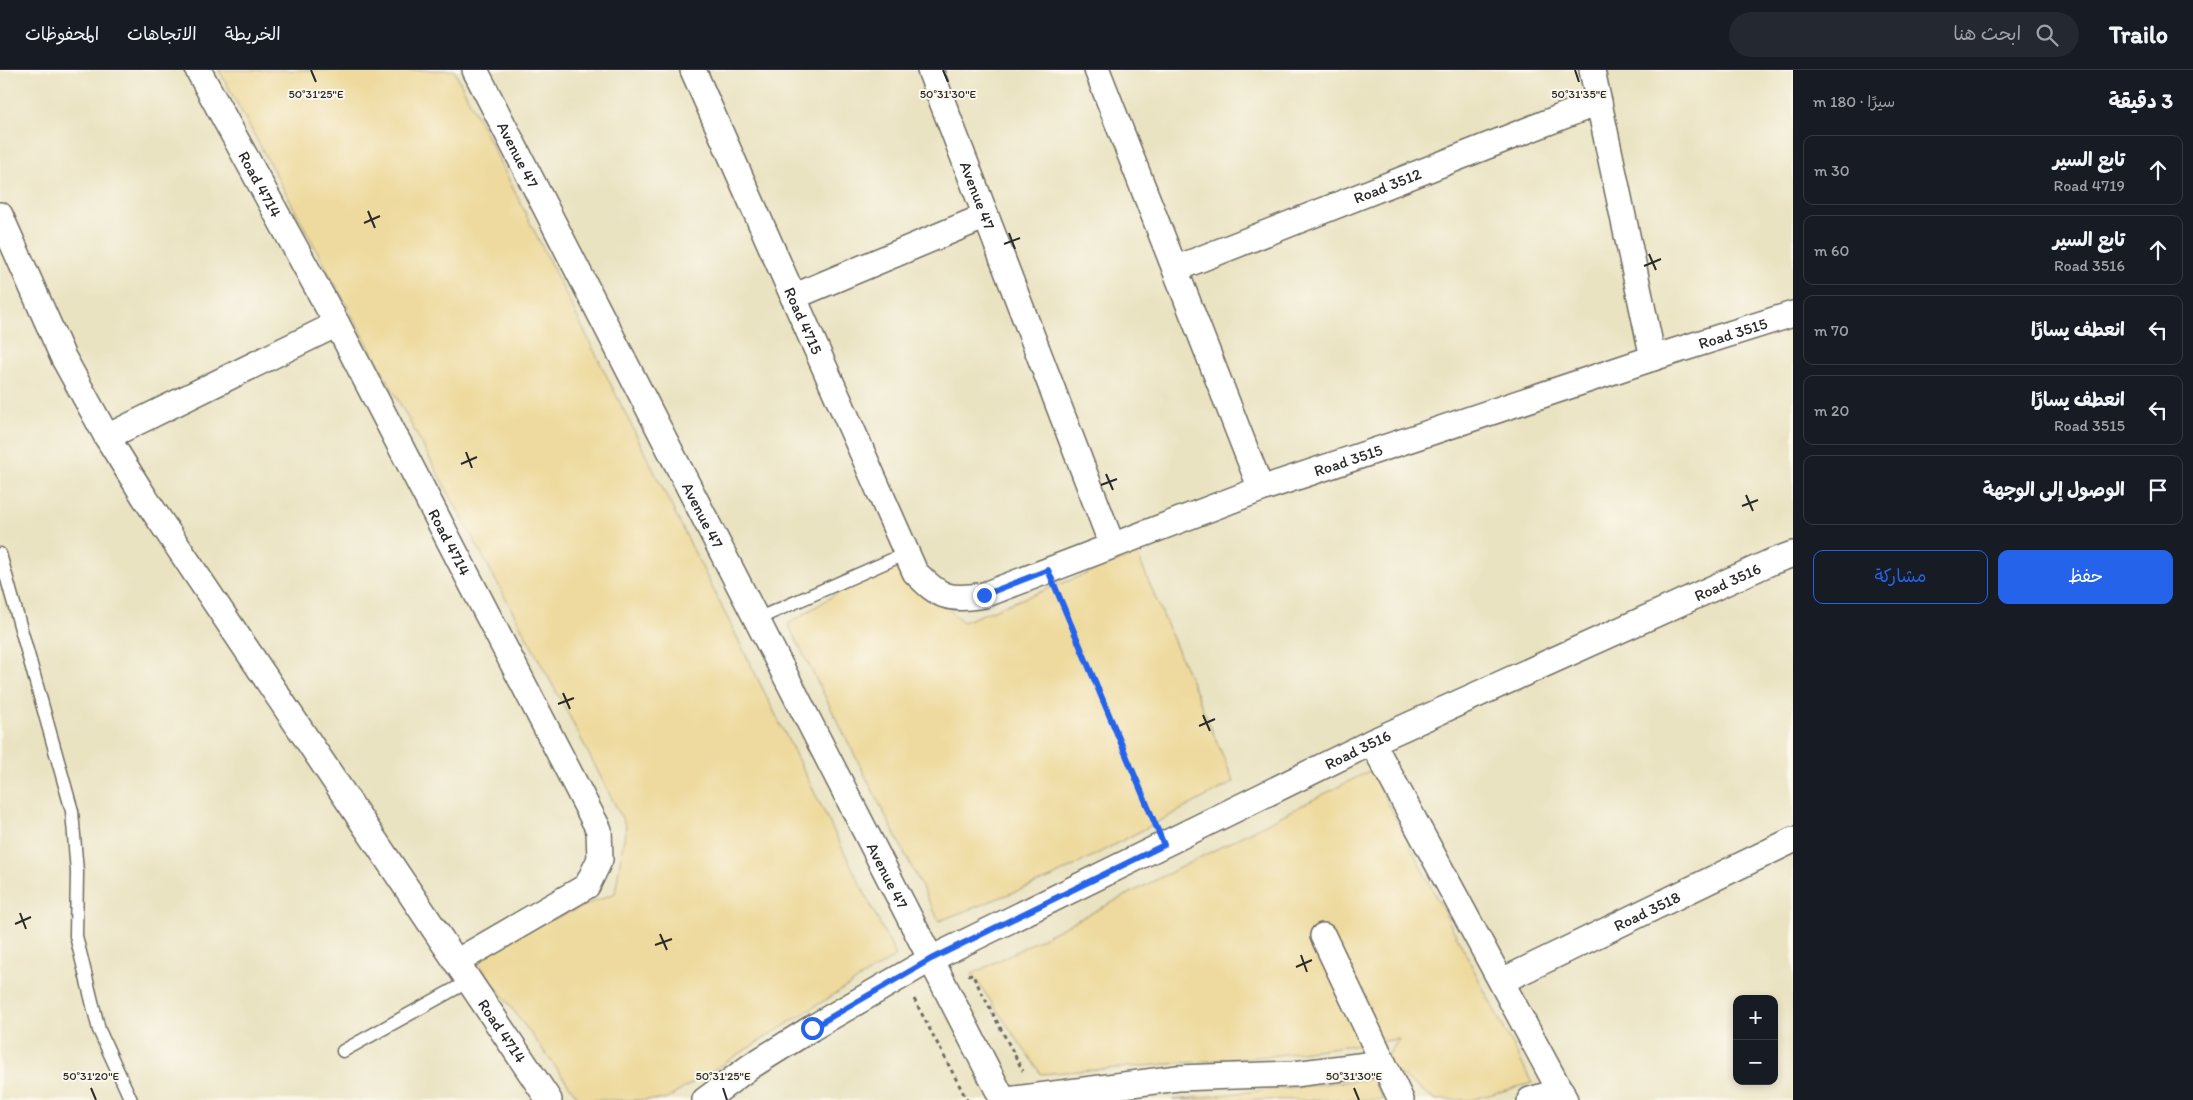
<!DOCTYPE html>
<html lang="ar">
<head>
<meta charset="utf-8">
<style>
	body { margin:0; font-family:Itim,"Playpen Sans Arabic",sans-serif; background:#242831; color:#f1f3f6; direction:rtl }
	.controls { position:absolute; right:15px; bottom:15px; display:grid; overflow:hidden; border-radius:10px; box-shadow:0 2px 8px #0003 }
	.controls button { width:45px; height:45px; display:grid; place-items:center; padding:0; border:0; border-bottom:1px solid #363941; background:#171b24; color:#f1f3f6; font:25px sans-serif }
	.stop { position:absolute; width:15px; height:15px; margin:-11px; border:4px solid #2563eb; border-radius:50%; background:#fff }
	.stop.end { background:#2563eb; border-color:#fff; box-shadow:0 1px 5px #0008 }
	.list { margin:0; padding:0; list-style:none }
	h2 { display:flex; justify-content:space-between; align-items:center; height:65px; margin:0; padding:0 20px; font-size:21px }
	h2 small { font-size:16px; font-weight:400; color:#9ea1a6 }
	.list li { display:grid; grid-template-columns:32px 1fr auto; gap:15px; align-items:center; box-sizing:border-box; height:70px; margin:0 10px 10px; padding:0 10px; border:1px solid #363941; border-radius:10px }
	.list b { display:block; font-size:19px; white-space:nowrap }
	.list p { margin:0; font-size:16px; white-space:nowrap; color:#9ea1a6 }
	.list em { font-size:16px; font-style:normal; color:#9ea1a6 }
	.actions { display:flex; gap:10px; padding:15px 20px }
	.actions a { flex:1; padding:11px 0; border:1px solid #2563eb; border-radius:10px; text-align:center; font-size:18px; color:#2563eb }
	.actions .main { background:#2563eb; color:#fff }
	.icon { flex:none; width:28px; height:28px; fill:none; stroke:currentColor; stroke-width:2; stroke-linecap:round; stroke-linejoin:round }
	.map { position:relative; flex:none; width:1793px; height:1030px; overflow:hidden; direction:ltr }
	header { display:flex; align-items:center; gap:30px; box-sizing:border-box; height:70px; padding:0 25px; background:#171b24; border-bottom:1px solid #363941 }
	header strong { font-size:24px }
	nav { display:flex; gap:28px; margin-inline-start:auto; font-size:18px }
	.search { width:350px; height:45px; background:#242831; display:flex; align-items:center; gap:12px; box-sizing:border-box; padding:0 18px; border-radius:28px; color:#9ea1a6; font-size:19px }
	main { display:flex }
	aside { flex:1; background:#171b24 }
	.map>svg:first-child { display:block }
	.sand { fill:#eeda9e; stroke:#8c8264 }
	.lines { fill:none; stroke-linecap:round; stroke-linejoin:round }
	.lane-casing { stroke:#6e6b60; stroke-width:15 }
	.street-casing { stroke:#6e6b60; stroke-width:28 }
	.path { stroke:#6e6b60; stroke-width:3; stroke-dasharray:4 4; stroke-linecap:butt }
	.lane { stroke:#fff; stroke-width:12 }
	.street { stroke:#fff; stroke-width:25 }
	.route { stroke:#2563eb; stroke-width:6 }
	.ticks { fill:none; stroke:#2b2b2b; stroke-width:2 }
	.labels { text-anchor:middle; stroke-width:4; stroke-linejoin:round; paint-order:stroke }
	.street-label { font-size:16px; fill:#2b2b2b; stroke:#fbf7ec }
	.ticks-label { font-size:12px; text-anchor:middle; fill:#2b2b2b; stroke:#fbf7ec; stroke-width:4; stroke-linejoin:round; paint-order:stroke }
</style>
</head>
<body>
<header>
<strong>Trailo</strong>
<div class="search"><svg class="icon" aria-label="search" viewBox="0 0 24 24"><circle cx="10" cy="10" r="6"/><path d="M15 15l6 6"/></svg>ابحث هنا</div>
<nav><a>الخريطة</a><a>الاتجاهات</a><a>المحفوظات</a></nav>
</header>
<main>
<aside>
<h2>3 دقيقة<small>سيرًا · 180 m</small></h2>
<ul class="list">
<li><svg class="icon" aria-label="ahead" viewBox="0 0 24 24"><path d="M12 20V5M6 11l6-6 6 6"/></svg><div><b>تابع السير</b><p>Road 4719</p></div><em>30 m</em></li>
<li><svg class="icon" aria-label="ahead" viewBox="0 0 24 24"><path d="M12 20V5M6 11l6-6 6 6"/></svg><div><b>تابع السير</b><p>Road 3516</p></div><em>60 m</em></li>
<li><svg class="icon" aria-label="left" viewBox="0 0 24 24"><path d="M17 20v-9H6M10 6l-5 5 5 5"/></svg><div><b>انعطف يسارًا</b></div><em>70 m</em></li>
<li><svg class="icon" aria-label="left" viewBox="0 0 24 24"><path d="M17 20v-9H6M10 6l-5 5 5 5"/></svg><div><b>انعطف يسارًا</b><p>Road 3515</p></div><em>20 m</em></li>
<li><svg class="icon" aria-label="arrive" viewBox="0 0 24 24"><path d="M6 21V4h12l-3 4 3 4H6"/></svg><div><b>الوصول إلى الوجهة</b></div></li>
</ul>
<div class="actions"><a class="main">حفظ</a><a>مشاركة</a></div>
</aside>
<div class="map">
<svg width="1793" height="1030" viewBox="0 0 1793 1030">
	<rect width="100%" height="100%" fill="#fbf7ec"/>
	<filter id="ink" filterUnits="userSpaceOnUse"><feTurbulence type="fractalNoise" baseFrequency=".02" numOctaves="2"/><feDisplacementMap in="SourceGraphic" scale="10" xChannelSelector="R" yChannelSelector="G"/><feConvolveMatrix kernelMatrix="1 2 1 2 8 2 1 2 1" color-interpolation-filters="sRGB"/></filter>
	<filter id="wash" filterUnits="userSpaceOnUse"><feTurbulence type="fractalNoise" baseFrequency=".0096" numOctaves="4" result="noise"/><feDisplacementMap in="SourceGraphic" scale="20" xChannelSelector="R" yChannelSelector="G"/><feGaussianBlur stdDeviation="1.12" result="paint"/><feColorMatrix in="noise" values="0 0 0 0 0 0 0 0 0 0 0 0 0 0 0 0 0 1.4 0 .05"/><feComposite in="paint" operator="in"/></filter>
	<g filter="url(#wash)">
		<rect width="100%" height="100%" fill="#eae3c2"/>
		<path class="sand" d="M219,0H454L896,886L665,1030H580L471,883L615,823L626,756L564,636Z
			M1137,484L1234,712L1051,808L939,851L788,554L891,490L963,552Z
			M1371,700L1532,1013L1471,1030H1436L1383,993L1399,969L1270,986L1041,1004L972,904Z
			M1372,1009L1384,1030H1173Z"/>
	</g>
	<g filter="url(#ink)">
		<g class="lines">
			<g class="lane-casing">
				<path id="lane" d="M0,484L72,741L77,802L76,866L99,960L131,1030
					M757,549L907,483
					M343,981L469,911"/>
			</g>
			<g class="street-casing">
				<g id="street">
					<path id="s1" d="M198,0L337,254L599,760L600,789L587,816L456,892"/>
					<path id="s2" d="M475,0L1003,1030"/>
					<path id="s3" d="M693,0L915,502C940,528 949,531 984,525L1261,419L1653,288L1793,244"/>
					<path id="s4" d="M930,0L1112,475"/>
					<path d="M1097,0L1261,419"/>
					<path d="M1592,0L1653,288"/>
					<path id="s5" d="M0,145L63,287L107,367L145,428L549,1030"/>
					<path id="s6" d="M1175,199L1599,32"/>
					<path d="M793,227L986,146"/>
					<path d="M107,367L337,254"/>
					<path d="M1372,672L1565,1030"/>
					<path d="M1323,866L1401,1030"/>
					<path id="s7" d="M1502,911L1793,770"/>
					<path id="s8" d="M705,1030L751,996L812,958L931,889L1372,672L1771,492L1793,484"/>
					<path d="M1007,1030L1178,1008L1294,1004L1383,993"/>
					<path d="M1530,1030L1561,1021"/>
				</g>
			</g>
			<path class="path" d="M1058,524L1154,751
				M968,905L972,904L1023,1001
				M914,929L967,1030"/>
			<use href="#lane" class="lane"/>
			<use href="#street" class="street"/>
		</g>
	</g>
	<g class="lines" filter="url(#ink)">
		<path class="route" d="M812,958L931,889L1164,775L1048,500L984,525"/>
	</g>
	<path class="ticks" d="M311,0L316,12M943,0L948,12M1575,0L1579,12M368,141L375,158M364,153L380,146M1009,163L1015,179M1004,174L1020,168M1649,184L1656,200M1644,196L1661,189M466,382L472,398M461,394L477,387M1106,404L1113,420M1101,415L1117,409M1746,425L1753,441M1742,436L1758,430M563,623L570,639M558,634L574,628M1203,645L1210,661M1199,656L1215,649M20,843L26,859M15,854L31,847M660,864L667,880M655,875L672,869M1301,885L1307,902M1296,897L1312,890M91,1018L96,1030M723,1018L727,1030M1354,1018L1359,1030"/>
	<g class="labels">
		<g class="street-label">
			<text dy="6" stroke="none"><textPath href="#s2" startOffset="95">Avenue 47</textPath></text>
			<text dy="6" stroke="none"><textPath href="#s1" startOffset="130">Road 4714</textPath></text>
			<text dy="6" stroke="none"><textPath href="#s6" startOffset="228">Road 3512</textPath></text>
			<text dy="6" stroke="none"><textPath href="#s4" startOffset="134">Avenue 47</textPath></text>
			<text dy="6" stroke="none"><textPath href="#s3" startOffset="274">Road 4715</textPath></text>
			<text dy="6" stroke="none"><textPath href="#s3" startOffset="1420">Road 3515</textPath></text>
			<text dy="6" stroke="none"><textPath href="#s3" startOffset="1015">Road 3515</textPath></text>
			<text dy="6" stroke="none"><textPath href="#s2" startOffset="500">Avenue 47</textPath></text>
			<text dy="6" stroke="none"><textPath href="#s1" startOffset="535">Road 4714</textPath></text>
			<text dy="6" stroke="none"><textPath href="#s8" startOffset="1148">Road 3516</textPath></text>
			<text dy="6" stroke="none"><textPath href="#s8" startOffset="742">Road 3516</textPath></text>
			<text dy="6" stroke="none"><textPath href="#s2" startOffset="905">Avenue 47</textPath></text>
			<text dy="6" stroke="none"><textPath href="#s7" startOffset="161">Road 3518</textPath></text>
			<text dy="6" stroke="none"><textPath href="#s5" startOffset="960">Road 4714</textPath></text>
		</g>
	</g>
	<g class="ticks-label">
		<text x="316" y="28">50°31'25"E</text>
		<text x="948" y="28">50°31'30"E</text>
		<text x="1579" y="28">50°31'35"E</text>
		<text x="91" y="1010">50°31'20"E</text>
		<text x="723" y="1010">50°31'25"E</text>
		<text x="1354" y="1010">50°31'30"E</text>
	</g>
</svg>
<div class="controls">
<button>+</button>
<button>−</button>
</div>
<div class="stop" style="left:812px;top:958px"></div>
<div class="stop end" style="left:984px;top:525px"></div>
</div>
</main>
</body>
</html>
